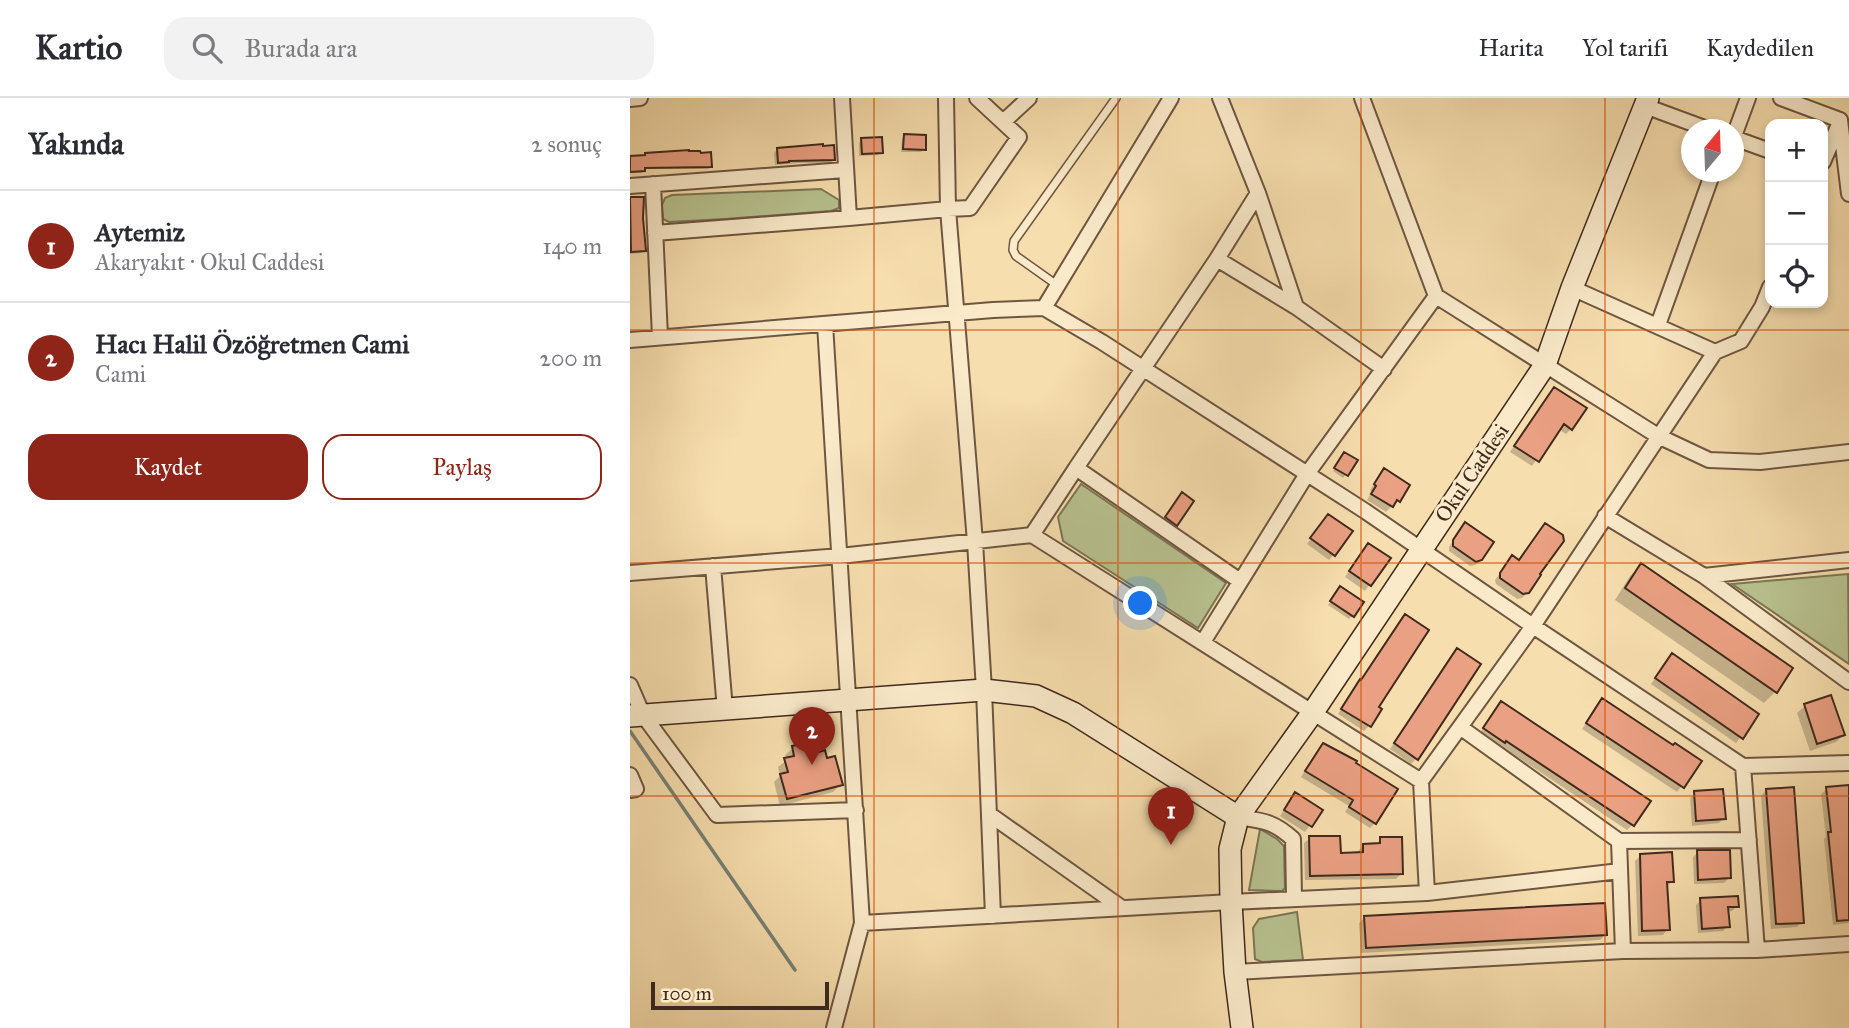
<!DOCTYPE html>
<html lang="tr">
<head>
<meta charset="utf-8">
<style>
	body { margin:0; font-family:"IM FELL Great Primer",serif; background:#f2f2f3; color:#2b2b33 }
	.controls { position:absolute; right:21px; top:21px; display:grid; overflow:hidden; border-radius:14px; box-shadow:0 4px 10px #0003 }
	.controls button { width:63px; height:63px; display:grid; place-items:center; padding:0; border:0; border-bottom:2px solid #e1e1e2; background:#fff; color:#2b2b33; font:35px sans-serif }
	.compass { position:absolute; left:1051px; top:21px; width:63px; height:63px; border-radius:50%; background:#fff; box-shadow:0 4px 10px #0003; rotate:19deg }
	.scale { position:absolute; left:21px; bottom:18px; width:178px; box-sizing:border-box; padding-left:7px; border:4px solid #40291d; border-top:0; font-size:19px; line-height:24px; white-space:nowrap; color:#40291d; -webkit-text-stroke:5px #faeaca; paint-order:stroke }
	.you { position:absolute; left:511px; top:506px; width:24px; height:24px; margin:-18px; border:5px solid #fff; border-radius:50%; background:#1a73e8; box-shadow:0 0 0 10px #1a73e833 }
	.badge { display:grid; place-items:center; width:46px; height:46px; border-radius:50%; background:#8f2418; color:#fff; font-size:23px; font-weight:700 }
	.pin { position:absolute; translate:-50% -58px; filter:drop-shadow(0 2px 4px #0008) }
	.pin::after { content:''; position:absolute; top:37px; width:24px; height:21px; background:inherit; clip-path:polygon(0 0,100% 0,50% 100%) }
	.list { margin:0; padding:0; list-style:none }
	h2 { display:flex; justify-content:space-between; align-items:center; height:91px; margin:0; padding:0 28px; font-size:30px }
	h2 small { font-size:23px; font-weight:400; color:#7c7c81 }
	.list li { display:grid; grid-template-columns:46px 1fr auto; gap:21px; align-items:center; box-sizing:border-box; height:112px; padding:0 28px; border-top:2px solid #e1e1e2 }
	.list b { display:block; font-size:26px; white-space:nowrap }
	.list p { margin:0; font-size:23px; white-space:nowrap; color:#7c7c81 }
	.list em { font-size:23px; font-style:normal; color:#7c7c81 }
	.actions { display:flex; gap:14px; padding:21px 28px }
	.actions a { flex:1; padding:16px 0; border:2px solid #8f2418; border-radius:21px; text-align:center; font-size:24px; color:#8f2418 }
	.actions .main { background:#8f2418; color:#fff }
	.icon { flex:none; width:38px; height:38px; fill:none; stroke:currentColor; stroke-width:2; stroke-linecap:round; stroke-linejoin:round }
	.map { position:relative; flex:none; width:1219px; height:930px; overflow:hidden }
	header { display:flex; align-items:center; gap:42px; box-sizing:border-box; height:98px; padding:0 35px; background:#fff; border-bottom:2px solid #e1e1e2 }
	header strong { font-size:33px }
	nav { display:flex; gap:38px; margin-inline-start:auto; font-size:24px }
	.search { width:490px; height:63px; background:#f2f2f3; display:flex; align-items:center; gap:18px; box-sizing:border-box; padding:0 24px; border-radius:21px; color:#7c7c81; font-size:26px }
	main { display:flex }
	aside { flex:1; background:#fff }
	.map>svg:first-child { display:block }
	.green { fill:#b7c28f; stroke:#7c7656; stroke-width:2 }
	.shadow { fill:#0003 }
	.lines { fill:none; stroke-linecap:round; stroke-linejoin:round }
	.stream { stroke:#788175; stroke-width:3.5 }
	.building { fill:#eaa082; stroke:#40291d; stroke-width:2 }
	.lane-casing { stroke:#6e5641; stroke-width:10 }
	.street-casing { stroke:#6e5641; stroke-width:18 }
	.secondary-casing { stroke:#40291d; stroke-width:24 }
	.lane { stroke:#faeaca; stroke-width:7 }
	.street { stroke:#faeaca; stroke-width:14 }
	.secondary { stroke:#faeaca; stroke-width:21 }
	.grid { fill:none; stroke:#d7540e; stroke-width:2; stroke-opacity:0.55 }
	.labels { text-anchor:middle; stroke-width:6; stroke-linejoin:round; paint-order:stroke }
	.street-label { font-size:21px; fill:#40291d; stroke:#faeaca }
</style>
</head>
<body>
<header>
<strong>Kartio</strong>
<div class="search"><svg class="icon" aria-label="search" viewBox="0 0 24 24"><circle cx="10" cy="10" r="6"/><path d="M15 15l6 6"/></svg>Burada ara</div>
<nav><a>Harita</a><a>Yol tarifi</a><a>Kaydedilen</a></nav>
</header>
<main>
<aside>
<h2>Yakında<small>2 sonuç</small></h2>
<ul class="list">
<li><span class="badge">1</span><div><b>Aytemiz</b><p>Akaryakıt · Okul Caddesi</p></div><em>140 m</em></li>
<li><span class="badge">2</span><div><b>Hacı Halil Özöğretmen Cami</b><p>Cami</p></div><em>200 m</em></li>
</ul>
<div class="actions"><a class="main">Kaydet</a><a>Paylaş</a></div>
</aside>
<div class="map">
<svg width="1219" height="930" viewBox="0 0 1219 930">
	<rect width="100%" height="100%" fill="#f7deae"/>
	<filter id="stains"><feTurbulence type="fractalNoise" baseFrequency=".00286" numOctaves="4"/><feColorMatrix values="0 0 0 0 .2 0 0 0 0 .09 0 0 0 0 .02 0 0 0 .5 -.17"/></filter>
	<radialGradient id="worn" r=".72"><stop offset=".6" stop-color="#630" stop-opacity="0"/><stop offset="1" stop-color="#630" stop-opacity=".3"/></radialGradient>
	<path class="green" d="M191,91L209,102V110L201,113L95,121L39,124L33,121L32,107L35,100L42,97Z
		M451,386L596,485L568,530L433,443L428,419Z
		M1218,476L1219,566L1102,486Z
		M630,731L647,741L654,748L655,790L652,793L619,792Z
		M667,814L673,862L632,864L625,861L623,830L629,821Z"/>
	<path class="shadow" d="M275,37L294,51L291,54H271L272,41Z
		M232,42L251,54L248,57L229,58V45Z
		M148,51L203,62L200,65H168L145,67L144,55Z
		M15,56L81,68L78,71H14L11,75H0V60L12,59Z
		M0,101H12L14,153L11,155L0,156Z
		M919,297L941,331L936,336L928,331L902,368L880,354Z
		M712,360L726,363L713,380L703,373Z
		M749,378L768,402L756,414L737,402L742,394L740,392Z
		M549,400L546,427L542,430L533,423Z
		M698,418L704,456L699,462L677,446Z
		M915,427L898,494L892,500L887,501L866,486L865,482L877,465L888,463Z
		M830,432L851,461L845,467L840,468L819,453V449Z
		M733,452L758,460L735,493L715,479Z
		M1011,467L1161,571L1145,594L1134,605L985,502L1000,478Z
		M707,494L723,518L719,521L698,507Z
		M827,552L787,660L781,666L760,651L822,557Z
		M1042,557L1127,616L1106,645L1021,586Z
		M730,583L747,610L739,628L734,633L708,616L725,588Z
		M871,605L1019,704L1002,727L997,732L892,662L849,636Z
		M967,608L1070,664L1047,694L952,631Z
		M1175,608L1213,637L1206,644L1180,653L1167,615Z
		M693,647L745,725L740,730L715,714L719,708L671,679L688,652Z
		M163,650L184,657L211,686L203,694L150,708L144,684L150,678L148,669L157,662L155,657Z
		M1219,688V825L1203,827L1194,741L1196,739L1191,696L1197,691Z
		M1136,692L1172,824L1167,829L1141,831L1131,698Z
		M1065,695L1094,720L1089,725L1062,728L1060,700Z
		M665,696L690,712L675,734L650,718Z
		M680,740L709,756H728V753L734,747H745L751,741L771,776L766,781L675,782L674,745Z
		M1068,754L1099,780L1094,785L1064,786L1063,759Z
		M1010,758L1042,784L1036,789L1038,831L1033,837L1008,838L1005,763Z
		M1071,802L1107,808L1102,813H1096L1098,828L1093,833L1068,835L1066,807Z
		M734,820L975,837L970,842L731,855L729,825Z"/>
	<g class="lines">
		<path class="stream" d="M0,633L165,872"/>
	</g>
	<path class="building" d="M274,36L296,37V52L273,51Z
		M252,39L253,55L232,56L231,40Z
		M193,46V48L204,47L205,62L159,63V64L148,65L147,50Z
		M59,52V53H70L71,55L81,54L82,69L15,70V73L0,74V58L15,57V55Z
		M0,99H14L13,120L16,153L1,154Z
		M924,289L957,310L942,332L934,326L909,364L884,348Z
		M714,354L728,362L718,378L704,370Z
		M754,370L780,387L770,404L767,402L763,409L741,396L746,388L744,386Z
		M552,394L564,403L547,428L535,419Z
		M698,416L723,433L705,458L680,440Z
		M835,424L864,444L852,462L846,464L823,448V442Z
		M915,425L933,437L934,443L910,476L911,477L899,495L893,496L870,480V475L882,457L889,462Z
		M738,445L761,460L741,488L719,473Z
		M1011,465L1163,570L1147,595L995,490Z
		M710,488L734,504L724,519L700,503Z
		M775,516L799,532L758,595L749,609L752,611L741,629L711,611L730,581L731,582Z
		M827,550L851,566L788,662L764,645Z
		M1042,555L1129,616L1113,641L1025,580Z
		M1201,597L1215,637L1187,646L1174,606Z
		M972,600L1043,647L1045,645L1072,663L1054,690L956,625Z
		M871,603L1021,703L1004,728L876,643L875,645L853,630Z
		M183,643L186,655L195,652L197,660L205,658L213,687L157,701L150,676L158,674L154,660L164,658L162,648Z
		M693,645L727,663L726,665L768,691L746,726L719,709L723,702L675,673Z
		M1219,687V822L1207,823L1198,734H1201L1196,689Z
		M1164,689L1174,825L1146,826L1136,691Z
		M1093,691L1096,721L1066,723L1064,693Z
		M665,694L693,712L682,729L654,712Z
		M679,738H710L711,755L733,754V746L750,745V739H772L773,776L680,778Z
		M1067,752H1100L1101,780L1068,782Z
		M1042,754L1044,784H1037L1040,832L1012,833L1010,756Z
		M1108,798L1109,809H1098L1100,829L1072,831L1070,800Z
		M975,805L977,837L736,850L734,818Z"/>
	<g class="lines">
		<g class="lane-casing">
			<path id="lane" d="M427,187L386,158L383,152L384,143L486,0"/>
		</g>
		<g class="street-casing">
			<path id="street" d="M212,0L219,120L318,111L316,0
				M347,0L389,39L340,110L318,111L345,444L354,592L363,818
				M590,0L628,95L666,209
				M732,0L806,198L1028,338L1079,362L1130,364L1219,354
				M1151,0L1210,22
				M0,1L10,0
				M1015,8L1080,32
				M1210,22L1219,96
				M373,24L399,0
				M1104,38L1118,0
				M1104,40L1140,53
				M1193,64L1210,24
				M23,86L30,239
				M0,88L215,72
				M25,135L219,120
				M587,161L666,209L754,271
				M942,190L1085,254
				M414,210L541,0
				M195,226L232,825L601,804L797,795L990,773
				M1028,227L1083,74
				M0,242L363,212L414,210L472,244L735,413L903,528L1113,668L1219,665
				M975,418L1074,478L1219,584
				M402,437L446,370
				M83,468L95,612
				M0,475L210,458L402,437L791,683
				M1074,478L1219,462
				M610,483L446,370L587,161L628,95
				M573,544L677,376L806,198
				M0,587L13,617L87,717L226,712
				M830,629L989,743L993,853
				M1113,668L1127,852
				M0,677L6,691L0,692
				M359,716L492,810
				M608,719C633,723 643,723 663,741L664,801
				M989,743L1119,742
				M797,795L791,683L903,528L1085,254L1111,243L1132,209L1140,189
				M605,874L993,853L1127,852L1219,846
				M204,930L232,825"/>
		</g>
		<g class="secondary-casing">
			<path id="secondary" d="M0,618L354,592L406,598L443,615L608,719
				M612,930L605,874L601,804L600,751L608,719L683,614L915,267L942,190L1018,0"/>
		</g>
		<use href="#lane" class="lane"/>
		<use href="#street" class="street"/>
		<use href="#secondary" class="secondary"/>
	</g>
	<path class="grid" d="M244,0V930M488,0V930M731,0V930M975,0V930M0,232H1219M0,465H1219M0,698H1219"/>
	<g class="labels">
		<g class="street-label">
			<text transform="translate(842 375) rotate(-56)" y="7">Okul Caddesi</text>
		</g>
	</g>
	<rect width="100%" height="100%" filter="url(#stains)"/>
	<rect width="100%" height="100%" fill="url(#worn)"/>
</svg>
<div class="controls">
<button>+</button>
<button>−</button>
<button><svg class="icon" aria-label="locate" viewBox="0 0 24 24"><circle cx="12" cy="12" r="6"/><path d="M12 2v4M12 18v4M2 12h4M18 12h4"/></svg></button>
</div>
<svg class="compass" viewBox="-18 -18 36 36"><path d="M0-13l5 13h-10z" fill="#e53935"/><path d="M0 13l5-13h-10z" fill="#7c7c81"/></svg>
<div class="scale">100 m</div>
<div class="you"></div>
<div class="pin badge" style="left:541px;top:747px">1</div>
<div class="pin badge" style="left:182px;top:667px">2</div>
</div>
</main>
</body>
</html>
